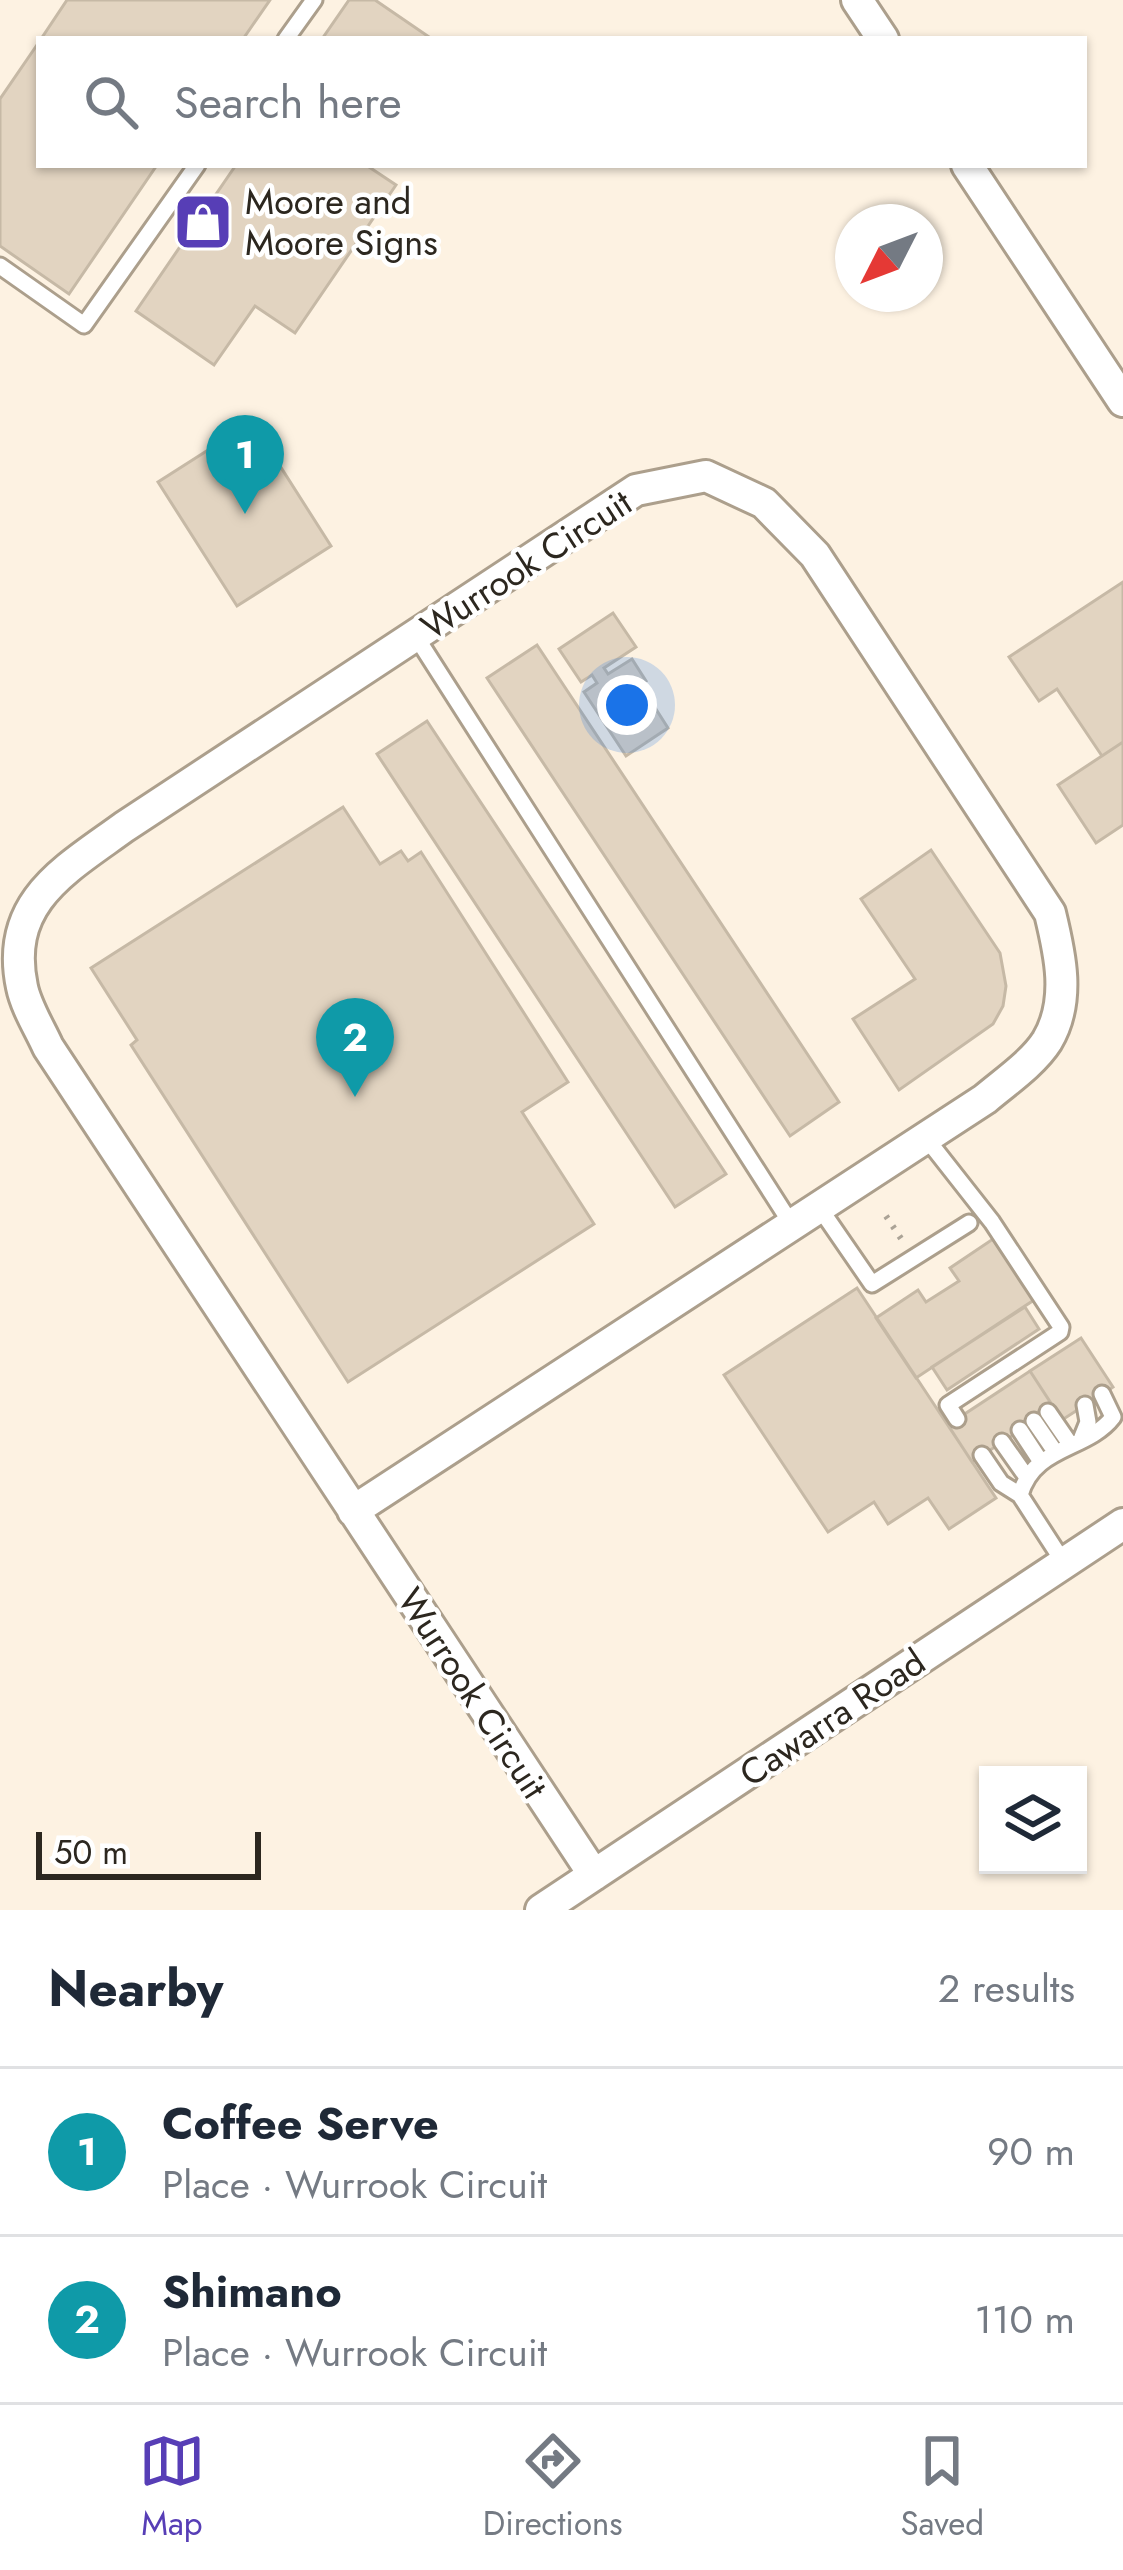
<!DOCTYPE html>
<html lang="en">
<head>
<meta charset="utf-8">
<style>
	body { margin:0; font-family:Jost,sans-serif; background:#f2f2f3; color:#1f2937 }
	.controls { position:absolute; right:36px; bottom:36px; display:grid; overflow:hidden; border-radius:0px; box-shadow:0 3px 9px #0004 }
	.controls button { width:108px; height:108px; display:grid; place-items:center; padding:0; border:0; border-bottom:3px solid #e0e1e3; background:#fff; color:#1f2937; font:60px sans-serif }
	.compass { position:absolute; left:835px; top:204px; width:108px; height:108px; border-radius:50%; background:#fff; box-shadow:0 3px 9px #0004; rotate:228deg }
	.scale { position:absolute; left:36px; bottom:30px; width:225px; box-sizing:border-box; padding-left:12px; border:6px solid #2c271f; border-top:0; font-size:33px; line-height:42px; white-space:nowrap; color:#2c271f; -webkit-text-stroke:9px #fff; paint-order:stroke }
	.you { position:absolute; left:627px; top:705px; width:42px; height:42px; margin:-30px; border:9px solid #fff; border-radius:50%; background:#1a73e8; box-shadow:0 0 0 18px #1a73e833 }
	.badge { display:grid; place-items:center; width:78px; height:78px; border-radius:50%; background:#573eb6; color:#fff; font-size:39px; font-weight:700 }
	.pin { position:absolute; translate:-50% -99px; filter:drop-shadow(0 3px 6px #0008) }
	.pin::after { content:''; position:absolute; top:63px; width:42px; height:36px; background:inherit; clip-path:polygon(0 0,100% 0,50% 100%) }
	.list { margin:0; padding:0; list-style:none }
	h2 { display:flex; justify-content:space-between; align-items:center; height:156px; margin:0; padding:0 48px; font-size:51px }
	h2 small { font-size:39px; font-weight:400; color:#747a83 }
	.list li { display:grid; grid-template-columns:78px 1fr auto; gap:36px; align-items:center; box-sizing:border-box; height:168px; padding:0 48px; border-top:3px solid #e0e1e3 }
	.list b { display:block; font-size:45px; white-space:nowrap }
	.list p { margin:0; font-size:39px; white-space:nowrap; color:#747a83 }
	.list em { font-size:39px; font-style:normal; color:#747a83 }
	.icon { flex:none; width:66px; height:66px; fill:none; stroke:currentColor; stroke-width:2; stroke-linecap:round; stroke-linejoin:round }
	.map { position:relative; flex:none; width:1123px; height:1910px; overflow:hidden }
	.search { position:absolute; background:#fff; box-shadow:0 3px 9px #0004; left:36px; right:36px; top:36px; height:132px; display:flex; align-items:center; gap:30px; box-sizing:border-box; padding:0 42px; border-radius:0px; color:#747a83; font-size:45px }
	.sheet { height:492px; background:#fff }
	nav { display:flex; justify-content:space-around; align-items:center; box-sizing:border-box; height:168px; border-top:3px solid #e0e1e3; background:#fff; font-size:33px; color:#747a83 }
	nav a { display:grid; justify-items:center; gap:6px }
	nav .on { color:#573eb6 }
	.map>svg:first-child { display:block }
	.building { fill:#e2d4c1; stroke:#c6b9a6; stroke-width:3 }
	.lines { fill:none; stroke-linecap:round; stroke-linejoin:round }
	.lane-casing { stroke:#ac9f8c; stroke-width:21 }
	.street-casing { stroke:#ac9f8c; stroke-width:36 }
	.path { stroke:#aba396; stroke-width:6; stroke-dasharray:3 9; stroke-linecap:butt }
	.lane { stroke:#fff; stroke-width:15 }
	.street { stroke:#fff; stroke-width:30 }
	.labels { text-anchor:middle; stroke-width:9; stroke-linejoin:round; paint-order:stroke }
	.poi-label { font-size:36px; fill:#2c271f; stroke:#fff; text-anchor:start }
	.street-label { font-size:36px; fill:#2c271f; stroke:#fff }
</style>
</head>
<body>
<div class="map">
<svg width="1123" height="1910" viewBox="0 0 1123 1910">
	<rect width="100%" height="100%" fill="#fdf2e2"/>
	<path class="building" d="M67,0H270L243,39H41Z
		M349,0H375L432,39H322Z
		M39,42V165H157L69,294L0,246V99Z
		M236,165H366L396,185L295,333L255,306L214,365L136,311Z
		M252,422L331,546L237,606L158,482Z
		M1123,582V742L1102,756L1057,689L1039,701L1009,657Z
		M613,613L636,647L604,668L608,674L632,659L646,681L640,684L668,728L626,756L584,692L597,683L592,675L581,682L559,649Z
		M537,645L839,1102L790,1136L487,678Z
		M427,721L726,1174L675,1207L377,754Z
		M1123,742V825L1096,843L1058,785Z
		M343,807L380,864L401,851L408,861L421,852L568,1082L522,1112L594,1224L348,1382L131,1045L137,1040L91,968Z
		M931,850L1000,953L1006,986L1003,1006L993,1024L899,1090L853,1019L915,979L861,899Z
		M993,1239L1034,1300L916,1378L876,1318L918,1290L926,1302L959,1281L950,1268Z
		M857,1288L996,1498L949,1529L928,1498L888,1524L874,1502L828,1532L724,1375Z
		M1025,1307L1039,1329L947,1390L932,1367Z
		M1081,1338L1113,1387L1062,1420L1030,1371Z
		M1030,1371L1054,1408L972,1462L948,1425Z"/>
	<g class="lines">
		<g class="lane-casing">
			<path id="lane" d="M286,39L314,0
				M0,266L84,325L197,165
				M415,635L792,1225
				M926,1138L992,1222L1061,1327L1060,1332L948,1405L957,1419
				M819,1207L872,1284L969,1223
				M1048,1412L1070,1444
				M1034,1421L1056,1453
				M1020,1430L1041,1462
				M1082,1437L1088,1422L1085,1405
				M1002,1442L1026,1476
				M982,1455L1001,1483L1020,1495L1064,1563
				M1020,1495C1034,1445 1087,1451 1113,1417L1102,1394"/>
		</g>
		<g class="street-casing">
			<path id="street" d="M857,0L883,39
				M967,165L1123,401
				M353,1511L985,1099C1005,1082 1033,1063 1047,1041C1071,1001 1060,954 1050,913L815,555L764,503L706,476L636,490L124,827C65,870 4,902 22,987C26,1007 40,1029 48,1047L594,1875
				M541,1910L1123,1524"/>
		</g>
		<path class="path" d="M886,1216L904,1243"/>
		<use href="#lane" class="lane"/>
		<use href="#street" class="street"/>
	</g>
	<defs>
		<g id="shop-square" transform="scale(3)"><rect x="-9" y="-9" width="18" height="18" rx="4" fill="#573eb6" stroke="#fff"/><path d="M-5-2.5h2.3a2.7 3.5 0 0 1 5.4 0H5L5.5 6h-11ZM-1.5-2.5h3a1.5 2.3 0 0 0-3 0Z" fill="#fff"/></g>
	</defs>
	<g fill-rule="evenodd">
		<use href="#shop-square" x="203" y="222"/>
	</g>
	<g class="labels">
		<g class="poi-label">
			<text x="245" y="214">Moore and<tspan x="245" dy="41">Moore Signs</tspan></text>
		</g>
		<g class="street-label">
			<text transform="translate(526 564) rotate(-33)" y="13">Wurrook Circuit</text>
			<text transform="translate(473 1693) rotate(57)" y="13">Wurrook Circuit</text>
			<text transform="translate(832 1717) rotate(-34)" y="13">Cawarra Road</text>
		</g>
	</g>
</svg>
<div class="controls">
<button><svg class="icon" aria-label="layers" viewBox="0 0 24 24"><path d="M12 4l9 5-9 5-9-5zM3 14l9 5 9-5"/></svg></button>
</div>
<svg class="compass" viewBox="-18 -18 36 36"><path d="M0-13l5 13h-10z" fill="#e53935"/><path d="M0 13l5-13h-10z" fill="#747a83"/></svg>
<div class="scale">50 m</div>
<div class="you"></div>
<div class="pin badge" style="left:245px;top:514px;background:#0f9aa8">1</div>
<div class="pin badge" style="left:355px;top:1097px;background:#0f9aa8">2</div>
<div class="search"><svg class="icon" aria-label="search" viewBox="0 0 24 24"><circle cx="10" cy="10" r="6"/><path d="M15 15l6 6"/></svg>Search here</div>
</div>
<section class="sheet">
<h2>Nearby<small>2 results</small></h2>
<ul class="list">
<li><span class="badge" style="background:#0f9aa8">1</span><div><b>Coffee Serve</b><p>Place · Wurrook Circuit</p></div><em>90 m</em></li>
<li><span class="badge" style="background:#0f9aa8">2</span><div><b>Shimano</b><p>Place · Wurrook Circuit</p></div><em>110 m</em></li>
</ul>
</section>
<nav>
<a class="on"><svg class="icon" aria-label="map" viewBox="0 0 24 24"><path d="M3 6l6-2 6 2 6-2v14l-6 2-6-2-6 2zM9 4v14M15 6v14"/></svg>Map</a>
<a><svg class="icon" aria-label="directions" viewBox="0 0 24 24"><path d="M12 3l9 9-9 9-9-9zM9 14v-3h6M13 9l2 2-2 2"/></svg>Directions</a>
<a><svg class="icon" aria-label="saved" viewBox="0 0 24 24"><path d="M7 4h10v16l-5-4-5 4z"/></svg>Saved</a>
</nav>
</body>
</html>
